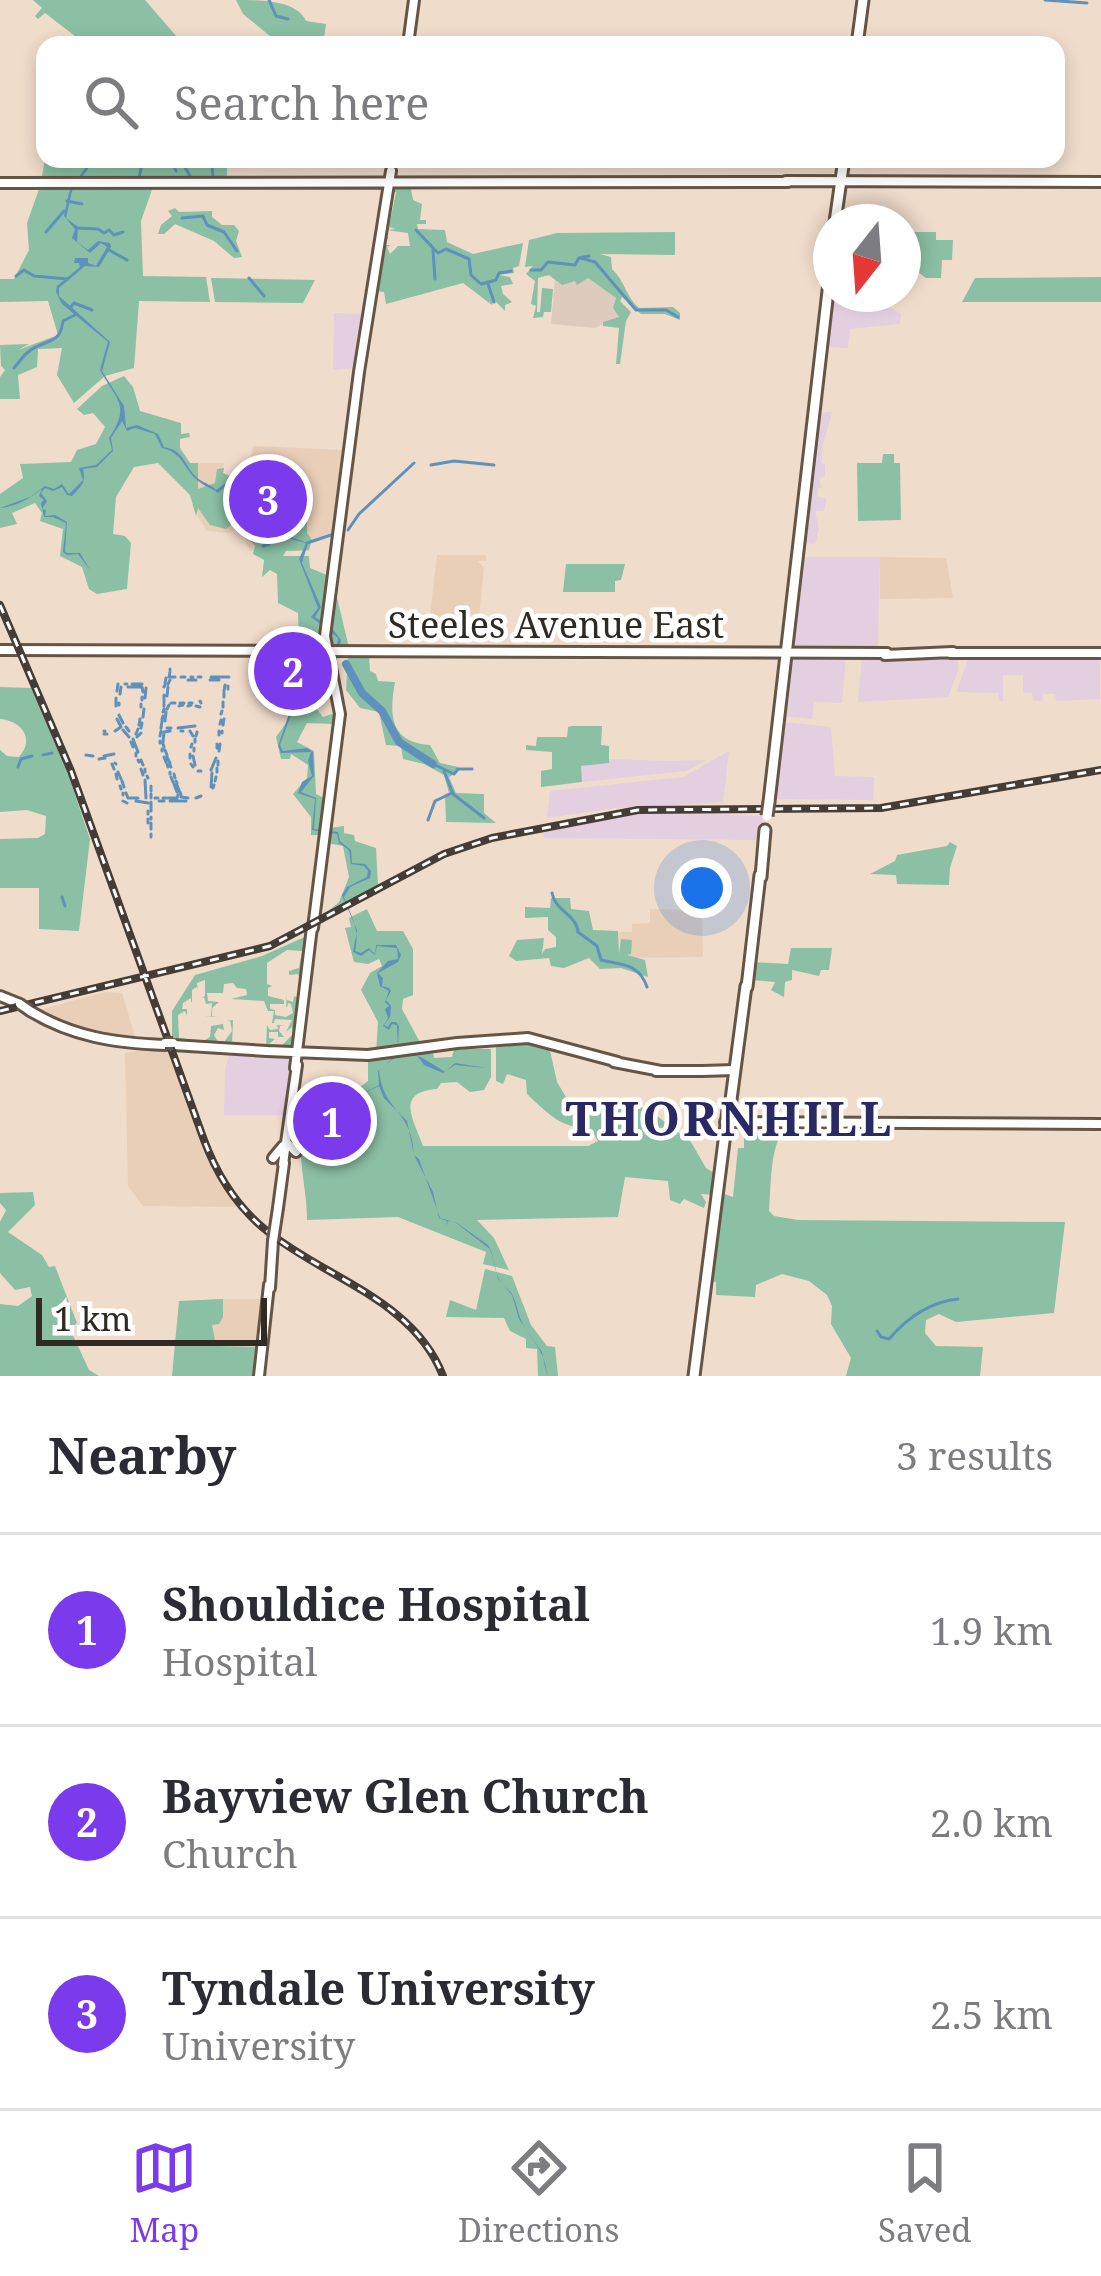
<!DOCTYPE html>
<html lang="en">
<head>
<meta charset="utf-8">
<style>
	body { margin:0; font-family:"Noto Serif",serif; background:#f2f2f3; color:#2b2b33 }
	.compass { position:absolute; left:813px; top:204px; width:108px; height:108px; border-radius:50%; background:#fff; box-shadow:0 6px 18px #0003; rotate:197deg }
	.scale { position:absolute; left:36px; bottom:30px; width:231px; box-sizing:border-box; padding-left:12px; border:6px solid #312a23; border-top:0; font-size:33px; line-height:42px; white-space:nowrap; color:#312a23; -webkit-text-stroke:9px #fff; paint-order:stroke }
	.you { position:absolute; left:702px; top:888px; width:42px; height:42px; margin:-30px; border:9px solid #fff; border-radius:50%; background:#1a73e8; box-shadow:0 0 0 18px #1a73e833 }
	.badge { display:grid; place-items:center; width:78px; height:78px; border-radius:50%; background:#7c3aed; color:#fff; font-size:39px; font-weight:700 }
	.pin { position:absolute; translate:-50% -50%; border:6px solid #fff; box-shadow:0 3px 12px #0006 }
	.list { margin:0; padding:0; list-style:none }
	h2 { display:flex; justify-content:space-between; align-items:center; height:156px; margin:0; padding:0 48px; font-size:51px }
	h2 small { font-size:39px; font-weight:400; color:#7c7c81 }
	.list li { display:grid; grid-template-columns:78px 1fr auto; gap:36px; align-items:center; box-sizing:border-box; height:192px; padding:0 48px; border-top:3px solid #e1e1e2 }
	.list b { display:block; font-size:45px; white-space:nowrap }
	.list p { margin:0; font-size:39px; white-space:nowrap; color:#7c7c81 }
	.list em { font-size:39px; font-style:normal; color:#7c7c81 }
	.icon { flex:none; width:66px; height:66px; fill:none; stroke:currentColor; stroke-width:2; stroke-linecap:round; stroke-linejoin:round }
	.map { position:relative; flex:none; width:1101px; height:1376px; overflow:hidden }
	.search { position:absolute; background:#fff; box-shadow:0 6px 18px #0003; left:36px; right:36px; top:36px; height:132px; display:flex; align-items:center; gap:30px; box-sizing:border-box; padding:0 42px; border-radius:24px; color:#7c7c81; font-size:45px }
	.sheet { height:732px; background:#fff }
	nav { display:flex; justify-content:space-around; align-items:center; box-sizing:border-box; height:168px; border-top:3px solid #e1e1e2; background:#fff; font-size:33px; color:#7c7c81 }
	nav a { display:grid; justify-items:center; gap:6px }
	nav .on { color:#7c3aed }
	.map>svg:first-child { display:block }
	.commercial { fill:#e3cfdf }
	.built { fill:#e9cfb8 }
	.medical { fill:#dfcbbd }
	.green { fill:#8bc0a4 }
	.water { fill:#5f91bd }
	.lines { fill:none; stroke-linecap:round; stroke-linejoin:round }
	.stream { stroke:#5f91bd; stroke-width:3 }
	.river { stroke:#5f91bd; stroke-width:8 }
	.secondary-casing { stroke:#655546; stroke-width:14 }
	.primary-casing { stroke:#655546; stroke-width:15 }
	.secondary { stroke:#fff; stroke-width:8 }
	.primary { stroke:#fff; stroke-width:9 }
	.rail-casing { stroke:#453d35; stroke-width:8 }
	.rail { stroke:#fff; stroke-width:3; stroke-dasharray:9; stroke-linecap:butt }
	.secondary-bridge-casing { stroke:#655546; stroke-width:14; stroke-linecap:butt }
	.primary-bridge-casing { stroke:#655546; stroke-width:15; stroke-linecap:butt }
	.secondary-bridge { stroke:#fff; stroke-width:8 }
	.primary-bridge { stroke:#fff; stroke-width:9 }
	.labels { text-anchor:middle; stroke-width:9; stroke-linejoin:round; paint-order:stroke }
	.street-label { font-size:36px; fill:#312a23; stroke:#fff }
	.district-label { font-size:48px; font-weight:bold; letter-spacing:3px; fill:#2b2963; stroke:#fff }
</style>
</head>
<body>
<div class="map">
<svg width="1101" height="1376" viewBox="0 0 1101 1376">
	<rect width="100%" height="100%" fill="#f0dccb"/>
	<path class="commercial" d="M879,300L901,314L900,324L850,329L848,348L826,347L832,302Z
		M334,313L364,314L355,368L333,370Z
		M832,412L823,445L821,463L825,464V477L819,478L822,488H818L817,497L826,498L824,511H815L819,529L815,544L801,543L818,413Z
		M799,557H880L878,649L791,647Z
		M789,657H846L842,703L814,702L812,719L783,716Z
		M862,657H958V671L948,697L858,702Z
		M1097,659L1100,662V699L1056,701L1055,694H1043L1042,701L1033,700L1032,693H1023V675H1003V701H999L998,693L956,692L968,660Z
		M783,722L831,727L835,776L874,777L873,800L775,799Z
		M729,751L723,802L616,808L547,818L550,791L683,777Z
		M609,759L671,761L707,760L686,771L582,782L580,766L609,763Z
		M652,812L763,816L760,840L544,838L543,830Z
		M230,1053L290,1056L285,1115H224L225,1068Z"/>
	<path class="built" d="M253,446L345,450L335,533L309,544V551H250L240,527L229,533L207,531L197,516L198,463H224L223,473L235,481H246Z
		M437,555H486V561H478L484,568L477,637H466L465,649L455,648L458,624L429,623Z
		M880,557L946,558L953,598L880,599Z
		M650,909L702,910L703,957L620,958L619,932H632V924L650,923Z
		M105,992L122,993L135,1036L107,1037L83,1033L35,1011Z
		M147,1049L168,1050L213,1171L238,1207L143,1206L128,1186L125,1053Z
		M223,1299H263L258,1347H175L179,1301Z"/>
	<path class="medical" d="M555,278L558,283L588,278L617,298L613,308L619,317L595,328L551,324Z
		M359,1105L373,1106L371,1145L290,1143L293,1112L322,1114Z"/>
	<path class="green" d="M33,0H145L184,45H93L80,39L70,45L75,36L45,13L38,19L35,16L42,8Z
		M236,0C261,0 297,0 306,21L326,24L323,45H281L243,14Z
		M45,159H227V182H41Z
		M410,184L413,200L422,204L420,220H426V224H417L418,229L445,230L447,242L473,254L523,243L519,266L513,268L514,273L499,275L510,277L513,284L501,286L503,294L512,302L505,305V311L494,300L492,305L463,283L386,304L384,292L376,291L382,245H391L387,247L390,254L398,246H410L408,233L386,230L388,239L383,241L385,230L396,229L389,227L396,192H392L389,203L392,188Z
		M153,187L141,221L143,276L206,277L210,302L139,301L134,368L105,376L74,403L57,375L62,348L38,349L37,367L18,375L20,399H0V377L5,370L1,366L0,345L29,344L18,350L58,335L48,301L0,302V279H14L29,250L27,223L39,189Z
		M175,208L179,212L212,211V217L222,225H234L239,231L236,241L242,257L234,258L214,241L175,224L164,234H158L161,225L172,216L168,211Z
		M675,232V255L600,254L611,257L612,269C625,281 626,297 639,308L673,307L680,313V320L665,314H641L622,297L620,301L631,312L626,321L620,364H616L619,328L603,326V322L619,317L613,308L616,298L588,278L577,285L575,281L562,285L549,275L538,278L537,312H540L542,288L553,289L551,312H544L543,317L533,318L536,306L531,304L535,281L526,274L533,266L525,267L529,240L557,233Z
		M911,232H936V240H953L952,260H942L941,278H926L903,261V242H910Z
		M1101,277V302H962L975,278Z
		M211,278L315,280L303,303L215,302Z
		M124,376L133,387L140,411L181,423V434L189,433L190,437L180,439V448L190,463H198V489L215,483L217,469L224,468L223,473L240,480L236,502L227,504L231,525L226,529L210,525L198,508L196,516L190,495L158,463L134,467L116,497L113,534L125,536L131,543L127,589L97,594L89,589L82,567L60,556L63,529L40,521L42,513L35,503L12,513L17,524L0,528V494L23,478L20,464L71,462L77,450L96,444L105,427L93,413L84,415L77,409L102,386Z
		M883,454H894V463H900L901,520L858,521L857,463H882Z
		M273,509L307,521V533L312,540L309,550L286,551L283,556H309L310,568L329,576L325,610L333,596L337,598C342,617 345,632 349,647L332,649L322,629L319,646H299L298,613L278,603L277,574L270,570L262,577L264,560L253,554L255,546L241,526V519L250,516L255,527Z
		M566,564H625L621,580L615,581V592H563Z
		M348,654L369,655L370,671L376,674L378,681L395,682C389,716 390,742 430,745L440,763L458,767V772L449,777L456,793L484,794V813L496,823L446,822L445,794L449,793L444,775L424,764L403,759L401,746L386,745L379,712L360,708L346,690Z
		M327,669L334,700L328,690L318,688L313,704L323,717L335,713L333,724L307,723L297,742L314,751L316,794L326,799L321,835H311V817L293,794L307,778L308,765L291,754L290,759H281L276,737L286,723L294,697L303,696L309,679Z
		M0,687L31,688L68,774L90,839L79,931L39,929V888H0V839L38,838L45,834L46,816L27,810L0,812V750L7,756L19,757C35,739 22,721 0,719Z
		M572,726H602L601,745L609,746V763L581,766L582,782L541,787V771L552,769V752L526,750V745L536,746L537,737H567L568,727Z
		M344,826V833L354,835L355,841L376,848L378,885L318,920L339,902L349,877L343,846L327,843L330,828Z
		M950,842L957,846L950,868L949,885L897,884L896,875L870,874L895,861L897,855L947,846Z
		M551,898H570L571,909L589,911L593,930L618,931L619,954L621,939L632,940L631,954L627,955L645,960L648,977L621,968L600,969L589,958L564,968L551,966L549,958L516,961L509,956L517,940L544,938L542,954L545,949L556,947V937L548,930V917L525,918V907L550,908Z
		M367,909L377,931H403L413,949V995L403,999L402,1009L422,1046L376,1054L378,1022L361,990L370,973L382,966L379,959L368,964L354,962L345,928L351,927L349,918Z
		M309,935L301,996L297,995L301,981L298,974L289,975V971L299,968L302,951L287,950L267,963V984L272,986L268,988V996L284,1000V1004H270V1009L275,1010V1015L286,1017L293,1013L291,1004L288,1003L287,1007H286L287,995V1000L293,1002L294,996L301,999L292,1050L266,1047L267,1025L270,1030L278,1029L277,1025L285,1026H280L279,1031L284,1037H278V1032H269V1038L275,1039L269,1044L282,1045L292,1035V1027L286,1032L292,1020L275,1019L274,1023H272L274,1011H268L264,1001L231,999L247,995L246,989L237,988L233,983L224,984L223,993H207L208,1001L219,1002L212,1008V1016L218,1017L205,1016H211L212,1003L206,1004L204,997L200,998L205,996V980L197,983L198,990V986L192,990V1002H198H191V998L183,1003L182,1009H187V1016L185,1011L178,1015L179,1038L203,1041L210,1037L211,1026L223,1024L224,1030L218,1028L214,1035L218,1042H224L232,1031L230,1020L226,1021L233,1020L232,1046L172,1042V1011L195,975L262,956Z
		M791,948H832L829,970H821L819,976L792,970V980L785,982L784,997L771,990L775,982L750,980L752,962L788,964Z
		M528,1041L549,1046L557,1082L567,1099L600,1105L611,1117L621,1107H658L657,1116L691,1142L706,1168L716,1174L714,1195L701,1194L706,1202L704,1208L684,1199L680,1204L670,1200L668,1181L625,1177L618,1217L477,1220L494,1238L509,1270L483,1264L486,1252L398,1217L307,1220C307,1192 300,1171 301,1144L339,1142L343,1139L329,1135V1124L306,1108L333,1099L343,1101L368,1081V1058L432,1049L434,1058L452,1057L455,1045L474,1044L475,1049H491V1077L484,1090L470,1092L457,1082L441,1083L437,1089C395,1092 413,1119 423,1146H588L598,1141L591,1130C557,1125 552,1117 527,1094L526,1080L507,1074L503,1084L496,1081V1044Z
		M758,1133L781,1134C770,1153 771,1187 769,1211L774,1216L798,1220L1065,1222L1054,1313L956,1322L939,1314L926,1320L925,1333L936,1346L983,1347L980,1376H846L851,1358L831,1324L832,1306L827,1295L809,1281L782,1274L756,1285L755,1297L716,1295V1282L710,1281L721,1193L733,1197L738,1148H744V1137H757Z
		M33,1192L35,1205L8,1232L42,1255L49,1267L55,1266L77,1323L70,1329L89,1370L99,1376H0V1304L18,1306L32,1296L30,1287L15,1290L0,1273V1222L6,1210L0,1203V1193Z
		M485,1269L512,1276L531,1325L547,1346L555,1347L558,1376H538L537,1349L526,1348V1339L510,1331L504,1318L446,1317L450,1300L476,1310Z
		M223,1299V1317L219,1324L212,1325L216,1346L258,1347L254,1376H172L179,1301Z"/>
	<path class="water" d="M91,159H95L72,191L66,218L78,227L77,242L88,250L98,241L110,243L111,247L99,267L85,266L59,288V296L110,342L102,371L124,406L126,428L137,425L158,434L164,447C187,451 184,469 200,480C206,484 212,485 216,490L227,482L238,487C250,504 243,523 253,540L259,539L256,527L262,518L274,514L282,519L277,530L289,525L293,538L308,543L302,563L321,607L315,617L331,627L341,640L335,666L338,638L311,617L318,608L299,559L306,543L291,539L287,527L277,533L274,526L279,519L274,517L263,521L258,529L262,537L271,538L270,545L263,548L261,545L269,542L262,537L258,542H251C241,524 247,506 237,489L227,485L218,493C213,489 206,487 201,483C183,471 185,453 162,448L155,434L135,428L127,431L122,421L111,438L113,451L97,467L83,469C86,484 81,486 72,496L67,495L62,487L53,491L45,488L41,493L47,501L42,509L46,510L45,516L55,515L67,522L65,551L67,553H80L90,570L78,554L67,555L63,552L66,523L53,517H44L41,503L44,500L39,496L42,489C28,499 18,506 0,508L30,497L45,486L54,489L62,484L69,494L83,480L79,468L96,465L112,450L109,438C131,405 117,401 100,370L108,342L62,304L56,292L57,286L80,267L79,263H74L75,258H88V263L96,266L107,247L101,243L90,253L72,238L75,229L64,216L69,192Z
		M327,671L321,679L310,681L306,698H297L280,745L283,751L307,748L313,752L314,776L301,792L316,798L314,829L338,832L340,841L351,850L352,863L365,864L371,871L370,878L350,887L344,897C352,918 360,929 355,951L361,953L369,948L375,954L376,945H396L401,955L398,962L378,973L383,978L382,986L389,988L391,991L386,1000L391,1006L390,1017L384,1025L388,1027L391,1022H396L399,1026L398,1047C415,1053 430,1062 445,1072L455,1063L487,1068L455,1065L443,1073L424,1065L416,1054H399C393,1061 385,1063 379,1071C384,1113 412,1109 414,1155L419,1159L440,1218L457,1223L488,1245C494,1256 494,1271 500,1281C504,1287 510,1290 513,1296C517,1305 518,1315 523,1324C534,1343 546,1353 547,1376L542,1352L519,1319L512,1295L498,1279L491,1250L455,1222L448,1221L446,1226L447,1221L439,1218L433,1192L414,1155L407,1121L384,1098L379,1086L354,1098L347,1110L332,1104L325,1110L320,1107L313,1113L309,1109L321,1106L325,1109L333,1099L343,1102L350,1095L356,1096L355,1093L360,1095L379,1085L378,1071L398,1054L397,1025L392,1024L389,1030L383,1026L388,1018L385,1009L389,1006L385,1002L389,991L380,986L377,973L388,961L398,959L397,948L377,946L375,955L369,950L361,956L353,952L357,930L342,895L347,887L367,877L368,871L364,866L351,864L349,850L339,843L337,834L312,830L315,799L298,793L302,782L312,776L308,761L311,752L281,753L278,746L295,697L306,696L310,679Z"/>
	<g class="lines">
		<path class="stream" d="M269,0L276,16L288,19
			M1045,0L1087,3
			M154,41L166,44
			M171,159L176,171
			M180,159L192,179
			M206,159L212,163L213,178
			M139,178L143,159
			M67,201L82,204
			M182,218L203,216L207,225L224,232L237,251
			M76,228L98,229L104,233L109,230L114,235L123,232
			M416,230L438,253L446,249L469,259L471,275L481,284L488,282
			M46,232L64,211
			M109,250L127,260
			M433,250L435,279
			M581,258L595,262L636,310H666L678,317
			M531,270H541L548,262L575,265L579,258L589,256
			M16,276L24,270L34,276L68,279
			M249,278L264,296
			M489,282L496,280L499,273L511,271
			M488,284L494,302
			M70,308L74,303L92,310
			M14,368C21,360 26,351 36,347C52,339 60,342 63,321L75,315
			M431,465L454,461L494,465
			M348,530L359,514L414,463
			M307,543L331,535
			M170,670V669
			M170,672L169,677H175
			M181,677H185
			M191,677H193
			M198,677H201
			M211,677H229
			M188,680H196
			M210,680H219
			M165,683L166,678
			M125,684H127
			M132,684H142
			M168,684L170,680
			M128,687H142L143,692
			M164,687L165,685
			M228,689V686
			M117,691L118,684
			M224,691L225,685
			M120,694L121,687
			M164,695V702
			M167,696L168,687
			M224,697V693
			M145,698L146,688
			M142,700V697
			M200,701L201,703
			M171,703H175
			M180,703H184
			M189,703H192
			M119,705V703
			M116,706V698
			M164,706V704
			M179,706L183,705
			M188,706L191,705
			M196,706L200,707
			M141,707V704
			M223,707V702
			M167,709L169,705
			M163,712L164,709
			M221,714L222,711
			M119,715L123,723
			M143,717L144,709
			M162,719L163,716
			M165,721L166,712
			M220,724L221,720
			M139,725L140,719
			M223,725L224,719
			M126,727L129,731
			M141,728L142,723
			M161,728L162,721
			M167,728H171
			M178,728L195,726
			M123,730L129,737
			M104,731H105
			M115,731L121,727L117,719
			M181,731H183
			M190,731L193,736
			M222,733V731
			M104,734H107
			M136,734L138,729
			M219,735V731
			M160,736L161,731
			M196,736L197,732
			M137,737L141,733
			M133,739L138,752
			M160,741V743
			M131,742L133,747
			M163,742L164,732L170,731
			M195,742V739
			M163,744L164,747
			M191,747L192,744
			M217,748V744
			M162,749V751
			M165,750L167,755
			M194,751V748
			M219,751L220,744
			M136,753V756
			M43,755L52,753
			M86,755L93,756
			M104,756L114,754
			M193,756L195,765
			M164,757L166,762
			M167,757L170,763
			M190,758V754
			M99,759L105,758
			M138,760L139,762
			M141,760L143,765
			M115,763L116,764
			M112,764L114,769
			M167,764L168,767
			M191,764L193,767
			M433,764L454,774L458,769H472
			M170,765L171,767
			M218,765V761
			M18,767L21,759L32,756
			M141,769L143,775
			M145,769V772
			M211,770L216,758
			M198,771H201
			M444,771L453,794L484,818
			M118,772L121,779
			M170,772V774
			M217,772V768
			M116,774L117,779
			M174,774L175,778
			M147,776L148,778
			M171,777L173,782
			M145,780L146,798
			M122,781L124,787
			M176,781L177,783
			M215,781L216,777
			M174,784L177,792
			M177,785L179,790
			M120,786L121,789
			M151,786V791
			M211,787L212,773
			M213,788L214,785
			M180,792L181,795
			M123,793V795
			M126,793L128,798H138
			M151,794V798
			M181,797L188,798
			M155,798H158
			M163,798H166
			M168,798H177L178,795
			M196,798L201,796
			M123,801L127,803
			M136,801L148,803
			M159,801H164
			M170,801H186
			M151,802V811
			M148,811V814
			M148,819V823
			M151,819V817
			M428,820L435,801L450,794
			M151,829V823
			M151,834V837
			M552,893C555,911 577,915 578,932L597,946L601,960C621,965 639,963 647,987
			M62,897L65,906
			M800,1126H844
			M877,1331L881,1337L889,1339C907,1318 930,1302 958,1299"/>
		<path class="river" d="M346,664L362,693L382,711L399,742L433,764"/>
		<g class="secondary-casing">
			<path id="secondary" d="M408,45L414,0
				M786,181L1101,182
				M0,183L788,182
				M0,650L311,651
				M311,651L887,653
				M950,653H1101
				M885,655L953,652
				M313,928L340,714L325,636L359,372L391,171
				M0,996L20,1004
				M30,1011C73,1037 115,1043 165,1045
				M173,1045L267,1051
				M267,1051L368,1055L457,1043L528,1038L618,1062
				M614,1062L661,1071
				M295,1068L312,927
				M656,1071H701
				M702,1071L735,1070
				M725,1122L1101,1124
				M287,1143L296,1152
				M273,1158L283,1146
				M283,1164L297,1065
				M278,1208L284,1163
				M270,1288L273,1241
				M259,1376L269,1285"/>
		</g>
		<g class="primary-casing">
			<path id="primary" d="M857,45L863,0
				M835,222L844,159
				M769,802L831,265
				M761,877L765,830
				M747,987L760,875
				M729,1115L746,986
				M694,1376L728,1110"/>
		</g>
		<use href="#secondary" class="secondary"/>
		<use href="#primary" class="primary"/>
		<g class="rail-casing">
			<path id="rail" d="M0,605L71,771L204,1140C217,1175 237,1207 267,1231C325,1278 414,1300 443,1376
				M0,1011L270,946L444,854L492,838L638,810L881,808L1101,770"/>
		</g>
		<use href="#rail" class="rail"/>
		<g class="secondary-bridge-casing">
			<path id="secondary-bridge" d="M20,1004L30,1011
				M165,1043H173
				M273,1241L278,1208"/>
		</g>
		<g class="primary-bridge-casing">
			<path id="primary-bridge" d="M767,816L769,802"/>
		</g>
		<use href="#secondary-bridge" class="secondary-bridge"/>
		<use href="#primary-bridge" class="primary-bridge"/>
	</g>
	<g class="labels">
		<g class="street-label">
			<text x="556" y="638">Steeles Avenue East</text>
		</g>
		<g class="district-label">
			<text x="730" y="1136">THORNHILL</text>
		</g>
	</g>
</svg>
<svg class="compass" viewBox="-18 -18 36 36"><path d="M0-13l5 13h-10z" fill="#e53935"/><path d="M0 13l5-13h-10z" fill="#7c7c81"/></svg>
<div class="scale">1 km</div>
<div class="you"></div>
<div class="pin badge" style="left:332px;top:1121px">1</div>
<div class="pin badge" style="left:293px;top:671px">2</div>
<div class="pin badge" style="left:268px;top:499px">3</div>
<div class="search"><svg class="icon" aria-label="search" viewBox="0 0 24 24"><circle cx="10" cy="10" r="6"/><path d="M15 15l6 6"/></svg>Search here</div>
</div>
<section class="sheet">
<h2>Nearby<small>3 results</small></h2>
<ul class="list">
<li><span class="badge">1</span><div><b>Shouldice Hospital</b><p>Hospital</p></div><em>1.9 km</em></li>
<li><span class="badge">2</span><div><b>Bayview Glen Church</b><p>Church</p></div><em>2.0 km</em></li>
<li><span class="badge">3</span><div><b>Tyndale University</b><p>University</p></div><em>2.5 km</em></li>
</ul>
</section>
<nav>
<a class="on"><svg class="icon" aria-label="map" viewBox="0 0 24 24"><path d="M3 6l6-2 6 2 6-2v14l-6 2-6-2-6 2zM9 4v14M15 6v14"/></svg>Map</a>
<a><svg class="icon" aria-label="directions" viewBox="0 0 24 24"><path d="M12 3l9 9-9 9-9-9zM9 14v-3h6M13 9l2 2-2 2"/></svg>Directions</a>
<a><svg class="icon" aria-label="saved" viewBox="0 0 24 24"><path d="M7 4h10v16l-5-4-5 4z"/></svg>Saved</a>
</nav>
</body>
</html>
